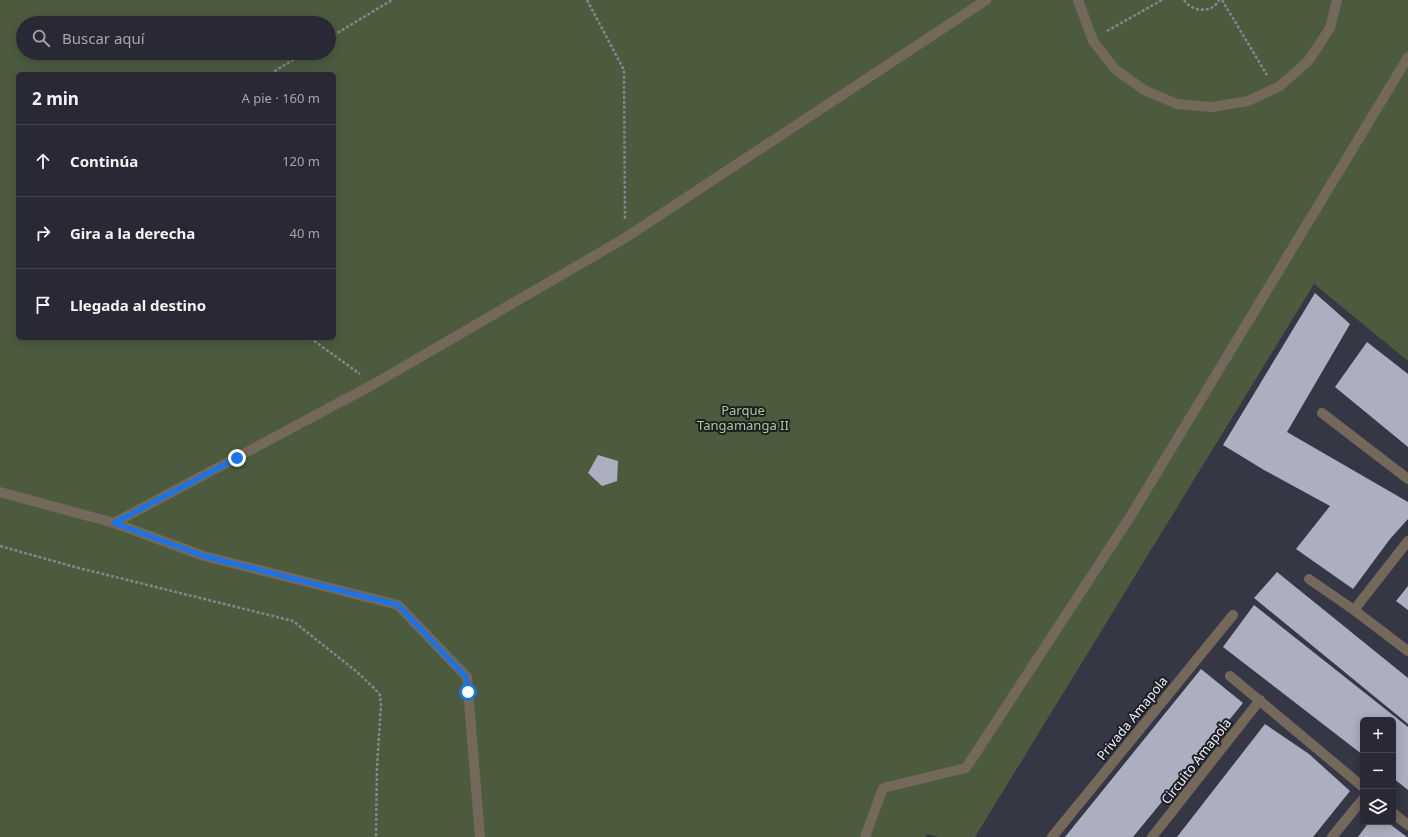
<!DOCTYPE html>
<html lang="es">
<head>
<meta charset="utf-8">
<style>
	body { margin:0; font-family:"Noto Sans",sans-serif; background:#30313c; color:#f1f3f6 }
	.controls { position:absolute; right:12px; bottom:12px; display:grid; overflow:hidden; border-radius:6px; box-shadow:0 2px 10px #0003 }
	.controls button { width:36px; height:36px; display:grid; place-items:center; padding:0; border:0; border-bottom:1px solid #44454f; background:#282934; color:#f1f3f6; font:20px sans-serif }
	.stop { position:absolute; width:12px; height:12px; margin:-9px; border:3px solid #1a73e8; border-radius:50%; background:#fff }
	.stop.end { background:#1a73e8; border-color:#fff; box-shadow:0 1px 4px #0008 }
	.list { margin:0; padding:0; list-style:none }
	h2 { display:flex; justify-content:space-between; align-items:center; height:52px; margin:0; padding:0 16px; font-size:17px }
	h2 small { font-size:13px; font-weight:400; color:#a5a6ac }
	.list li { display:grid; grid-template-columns:26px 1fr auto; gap:12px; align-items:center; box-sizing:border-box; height:72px; padding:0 16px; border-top:1px solid #44454f }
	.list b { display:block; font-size:15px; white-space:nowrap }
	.list em { font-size:13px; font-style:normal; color:#a5a6ac }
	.icon { flex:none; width:22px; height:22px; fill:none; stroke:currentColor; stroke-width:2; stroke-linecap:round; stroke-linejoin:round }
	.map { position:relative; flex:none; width:1408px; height:837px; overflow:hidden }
	.search { position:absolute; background:#282934; box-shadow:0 2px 10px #0003; left:16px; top:16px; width:320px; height:44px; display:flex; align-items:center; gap:10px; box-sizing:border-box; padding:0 14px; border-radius:22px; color:#a5a6ac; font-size:15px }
	.panel { position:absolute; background:#282934; box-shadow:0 2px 10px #0003; left:16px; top:72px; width:320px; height:268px; border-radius:6px }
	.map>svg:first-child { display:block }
	.green { fill:#4c5b3e; fill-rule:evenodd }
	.building { fill:#acafc0 }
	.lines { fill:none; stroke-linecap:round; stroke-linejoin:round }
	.path { stroke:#848591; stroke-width:2.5; stroke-dasharray:3 2; stroke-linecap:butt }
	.minor { stroke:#74685b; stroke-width:10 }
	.route { stroke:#1a73e8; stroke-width:5 }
	.labels { text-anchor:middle; stroke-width:4; stroke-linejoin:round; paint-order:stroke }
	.park-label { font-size:13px; fill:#abca90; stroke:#1e1f25 }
	.street-label { font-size:13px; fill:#edeef7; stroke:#1e1f25 }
</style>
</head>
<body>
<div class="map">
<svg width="1408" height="837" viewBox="0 0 1408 837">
	<rect width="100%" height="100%" fill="#353745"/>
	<path class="green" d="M0,0H1408V361L1314,284L975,837H938L927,834L926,837H0ZM23,23H329V53H23ZM18,74H334V338H18Z"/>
	<path class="building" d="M1315,293L1350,324L1287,432L1408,502V519L1390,539L1353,589L1296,549L1330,506L1264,470L1223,445Z
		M1367,342L1408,374V447L1335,387Z
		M598,455L618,461L617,481L602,486L588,473Z
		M1277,572L1408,678V724L1254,598Z
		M1408,586V610L1396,601Z
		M1254,605L1408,727V790L1393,778V720H1363V755L1223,647Z
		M1201,669L1243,703L1133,837H1065Z
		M1265,724L1309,754L1350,791L1313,837H1177Z
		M1369,822H1387L1407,837H1358Z"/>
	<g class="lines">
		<path class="path" d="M587,0L624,70L625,220
			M1184,0C1192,12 1212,14 1219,0
			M1222,0L1267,75
			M1107,31L1162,0
			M329,38L392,0
			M270,74L304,53
			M310,338L360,374
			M0,546L75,567L293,621L357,672L374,688L380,695L381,705L377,766L376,837"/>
		<path class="minor" d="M1078,0L1093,41L1115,69L1144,90L1177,104L1212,107L1248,101L1280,86L1309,60L1330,28L1337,0
			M1322,413L1408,479
			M0,492L114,523L204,556L398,605L467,677L480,837
			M114,523L374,384L625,238L986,0
			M1309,579L1354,610L1408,651
			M1354,610L1408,541
			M1230,676L1363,787
			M1393,813L1408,825
			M865,837L883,788L966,768L1130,517L1408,57
			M1052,837L1233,615
			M1152,837L1260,700
			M1332,837L1363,799"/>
	</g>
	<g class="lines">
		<path class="route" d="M237,458L114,523L204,556L398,605L466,677L468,692"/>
	</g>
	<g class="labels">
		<g class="park-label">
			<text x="743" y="415">Parque<tspan x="743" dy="15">Tangamanga II</tspan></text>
		</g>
		<g class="street-label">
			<text transform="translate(1132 718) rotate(-51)" y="5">Privada Amapola</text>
			<text transform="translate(1196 761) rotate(-52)" y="5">Circuito Amapola</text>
		</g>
	</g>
</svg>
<div class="controls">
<button>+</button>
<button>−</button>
<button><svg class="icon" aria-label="layers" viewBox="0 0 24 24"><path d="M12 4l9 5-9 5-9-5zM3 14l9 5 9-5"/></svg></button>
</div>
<div class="stop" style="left:468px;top:692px"></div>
<div class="stop end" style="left:237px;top:458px"></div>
<div class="search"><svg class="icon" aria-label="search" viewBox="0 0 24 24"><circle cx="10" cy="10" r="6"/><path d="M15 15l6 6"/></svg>Buscar aquí</div>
<section class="panel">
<h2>2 min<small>A pie · 160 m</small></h2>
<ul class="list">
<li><svg class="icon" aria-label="ahead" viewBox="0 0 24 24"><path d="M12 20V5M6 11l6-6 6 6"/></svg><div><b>Continúa</b></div><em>120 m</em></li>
<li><svg class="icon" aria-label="right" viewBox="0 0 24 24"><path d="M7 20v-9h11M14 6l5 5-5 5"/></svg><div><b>Gira a la derecha</b></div><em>40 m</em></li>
<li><svg class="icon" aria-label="arrive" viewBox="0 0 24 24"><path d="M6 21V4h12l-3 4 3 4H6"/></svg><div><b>Llegada al destino</b></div></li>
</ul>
</section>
</div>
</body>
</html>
